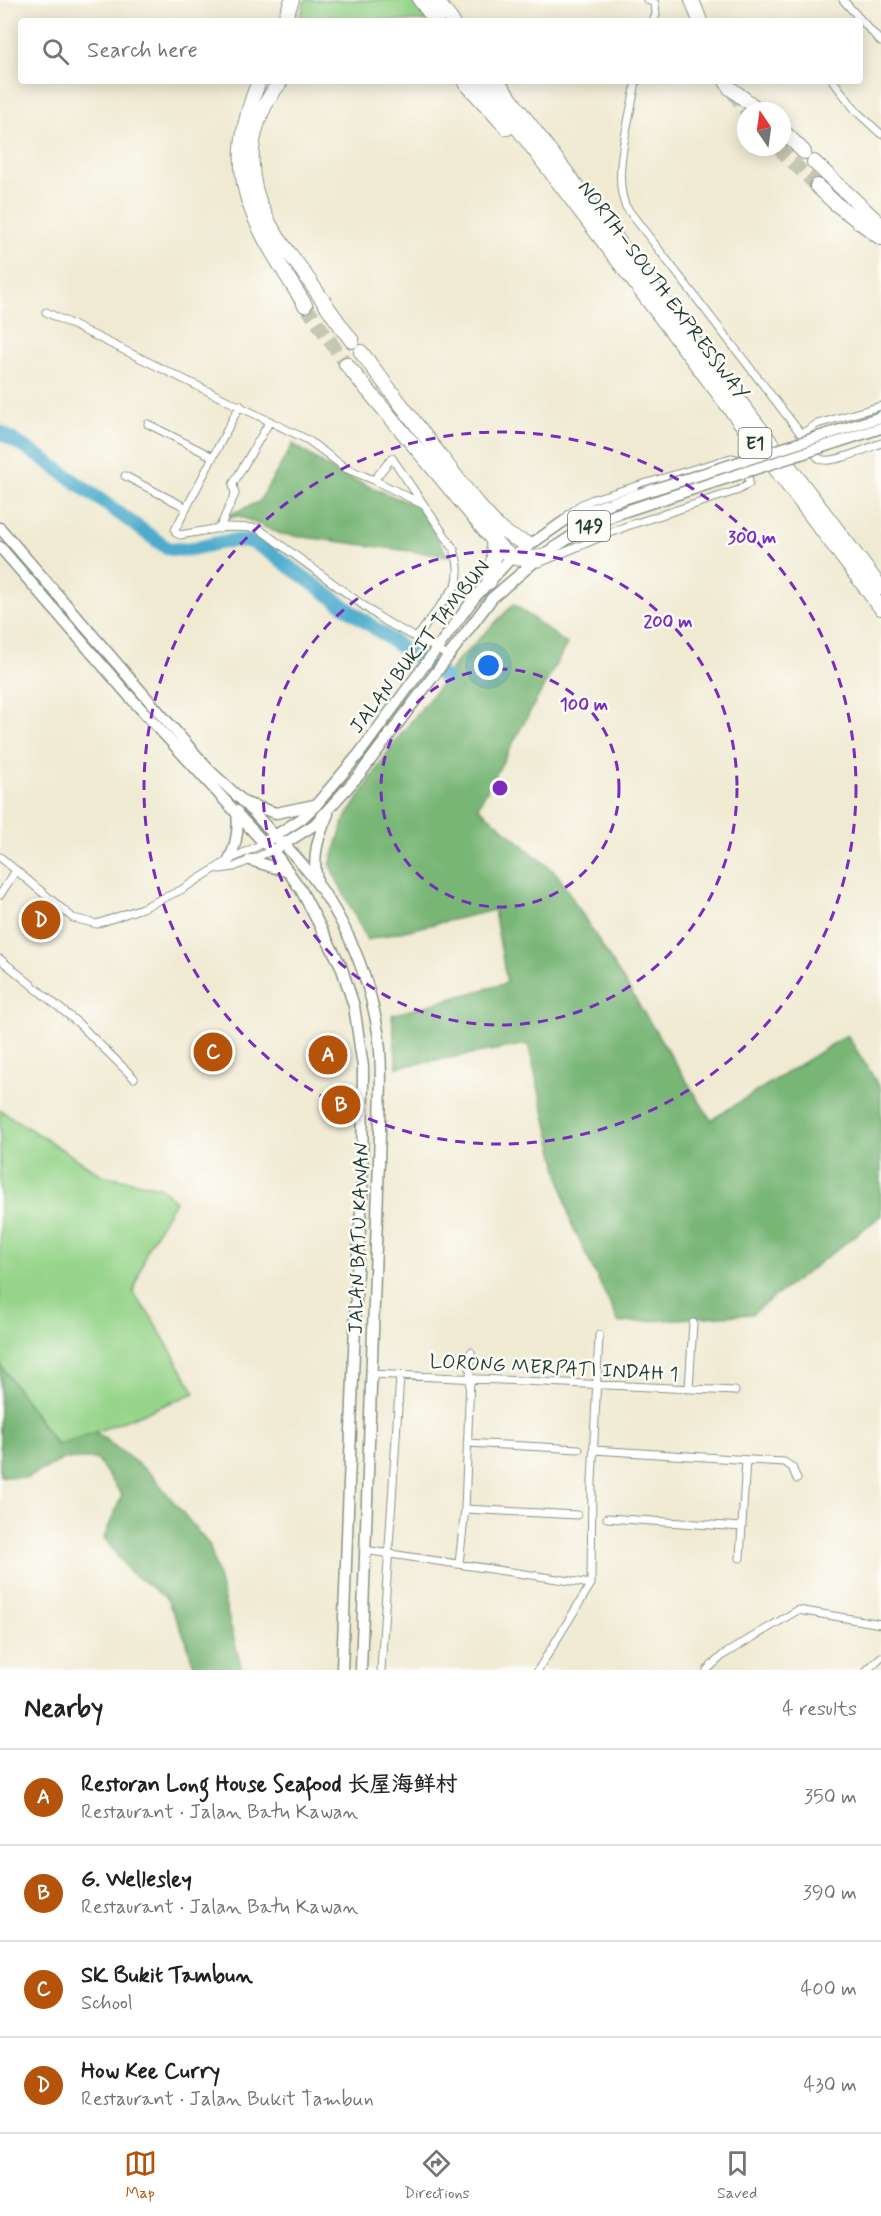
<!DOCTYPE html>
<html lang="en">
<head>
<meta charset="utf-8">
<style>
	body { margin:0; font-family:Mynerve,"LXGW WenKai TC",sans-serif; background:#f6f6f6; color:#202124 }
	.compass { position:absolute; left:737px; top:102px; width:54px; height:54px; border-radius:50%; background:#fff; box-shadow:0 3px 15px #0003; rotate:347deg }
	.you { position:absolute; left:489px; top:666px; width:21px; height:21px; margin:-15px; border:4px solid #fff; border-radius:50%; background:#1a73e8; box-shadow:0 0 0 9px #1a73e833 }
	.badge { display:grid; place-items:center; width:39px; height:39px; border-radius:50%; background:#b45309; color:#fff; font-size:20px; font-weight:700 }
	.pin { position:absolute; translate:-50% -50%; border:3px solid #fff; box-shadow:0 2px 6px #0006 }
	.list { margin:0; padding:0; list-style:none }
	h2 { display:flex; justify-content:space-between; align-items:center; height:78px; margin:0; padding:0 24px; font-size:26px }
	h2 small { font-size:20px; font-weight:400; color:#757577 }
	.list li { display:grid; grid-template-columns:39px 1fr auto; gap:18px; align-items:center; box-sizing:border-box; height:96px; padding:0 24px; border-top:2px solid #e0e0e0 }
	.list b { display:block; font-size:22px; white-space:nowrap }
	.list p { margin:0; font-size:20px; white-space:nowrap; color:#757577 }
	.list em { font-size:20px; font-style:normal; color:#757577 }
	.icon { flex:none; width:33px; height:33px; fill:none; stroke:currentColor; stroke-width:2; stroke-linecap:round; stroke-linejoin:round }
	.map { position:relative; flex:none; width:881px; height:1670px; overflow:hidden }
	.search { position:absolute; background:#fff; box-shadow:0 3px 15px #0003; left:18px; right:18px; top:18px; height:66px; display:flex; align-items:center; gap:15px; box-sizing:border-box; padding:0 21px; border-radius:6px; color:#757577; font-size:22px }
	.sheet { height:462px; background:#fff }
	nav { display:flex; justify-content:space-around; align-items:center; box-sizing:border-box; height:84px; border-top:2px solid #e0e0e0; background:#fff; font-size:16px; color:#757577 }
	nav a { display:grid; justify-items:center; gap:3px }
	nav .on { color:#b45309 }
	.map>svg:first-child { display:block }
	.green { fill:#96d48a; stroke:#5a885f; stroke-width:1.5 }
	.forest { fill:#78b676; stroke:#4c7a55; stroke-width:1.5 }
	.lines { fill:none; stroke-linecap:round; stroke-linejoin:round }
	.river { stroke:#4daccc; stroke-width:14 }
	.highway-tunnel { stroke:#c6c7b2; stroke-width:14; stroke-dasharray:14 7; stroke-linecap:butt }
	.street-casing { stroke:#889483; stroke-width:9 }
	.secondary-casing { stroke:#889483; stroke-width:13 }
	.primary-casing { stroke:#889483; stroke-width:13 }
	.highway-casing { stroke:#889483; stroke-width:16 }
	.street { stroke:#fff; stroke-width:7 }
	.secondary { stroke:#fff; stroke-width:10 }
	.primary { stroke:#fff; stroke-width:10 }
	.highway { stroke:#fff; stroke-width:14 }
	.primary-bridge-casing { stroke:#889483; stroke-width:13; stroke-linecap:butt }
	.primary-bridge { stroke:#fff; stroke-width:10 }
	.ring { fill:none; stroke:#7b2cbf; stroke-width:3; stroke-dasharray:10 8 }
	.labels { text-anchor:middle; stroke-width:5; stroke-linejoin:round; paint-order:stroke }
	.shield { fill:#fdfcf7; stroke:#62766e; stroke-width:1.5 }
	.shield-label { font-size:18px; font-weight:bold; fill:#1f3d34 }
	.street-label { font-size:20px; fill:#1f3d34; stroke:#fdfcf7 }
	.centre { fill:#7b2cbf; stroke:#fdfcf7; stroke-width:3 }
	.ring-label { font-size:18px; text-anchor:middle; font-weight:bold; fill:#7b2cbf; stroke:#fdfcf7; stroke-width:5; stroke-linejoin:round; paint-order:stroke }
</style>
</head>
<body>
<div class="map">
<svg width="881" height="1670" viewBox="0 0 881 1670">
	<rect width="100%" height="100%" fill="#fdfcf7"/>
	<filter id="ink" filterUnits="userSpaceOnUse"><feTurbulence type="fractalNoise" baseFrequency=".0167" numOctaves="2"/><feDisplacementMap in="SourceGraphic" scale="12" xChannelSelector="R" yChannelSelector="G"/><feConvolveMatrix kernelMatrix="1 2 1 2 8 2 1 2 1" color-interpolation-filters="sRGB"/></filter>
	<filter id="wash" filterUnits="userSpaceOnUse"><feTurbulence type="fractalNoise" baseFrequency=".008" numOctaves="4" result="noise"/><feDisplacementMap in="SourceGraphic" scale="24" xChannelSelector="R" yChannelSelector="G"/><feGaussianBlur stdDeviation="1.35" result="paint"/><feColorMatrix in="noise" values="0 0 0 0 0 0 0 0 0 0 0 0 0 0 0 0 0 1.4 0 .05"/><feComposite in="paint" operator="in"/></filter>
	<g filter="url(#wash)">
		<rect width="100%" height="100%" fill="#f0ead2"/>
		<path class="green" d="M305,0H411L427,21H299Z
			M0,1110L102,1175L160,1187L175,1201L148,1247L133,1293L152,1318L195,1393L96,1432L57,1445L0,1364Z"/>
		<path class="forest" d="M293,444L337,473L419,507L448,556L281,534L239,516L216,520L259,502Z
			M514,604L567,644L478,807L557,874L711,1120L847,1035L881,1089V1216L752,1314L619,1323L571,1223L528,1044L397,1067L392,1015L507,983L494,910L367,940L330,866L344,821L393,744L446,678L456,662Z
			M0,1364L56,1445L96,1432L151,1474L210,1546L242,1670H195L186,1640L166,1598L129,1571L104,1538L122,1495L97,1459H64L27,1478L0,1476Z"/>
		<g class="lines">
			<path class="river" d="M0,432L45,460L167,548C193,555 220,537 248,541C254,542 263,549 269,552L412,655L446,678"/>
		</g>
	</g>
	<g filter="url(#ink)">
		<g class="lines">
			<path class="highway-tunnel" d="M732,91L746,111
				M777,147L817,186
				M305,305L346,364"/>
			<g class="street-casing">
				<path id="street" d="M647,0L655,3L656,15L653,21
					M843,0L881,42
					M636,81C631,117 611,174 626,207L801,434
					M833,81L857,112L881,134
					M46,312L308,440L347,469L374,480L424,505
					M240,405L175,530L176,533L180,535L226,527L258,528L379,617C401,632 426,640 447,656
					M148,424L213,457
					M803,437L801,434L817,424L881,406
					M811,448C814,452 816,457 820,459C832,465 868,448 881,443
					M125,476L187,508
					M374,480L392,458L454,549C458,562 460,572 456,585L417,637
					M568,515L580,505L593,499L731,458L741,460
					M219,529L235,494L233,484L270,421
					M539,563L627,526L739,490L749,483L748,468
					M0,857L73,918L97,924L142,908L181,890L229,860L264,843
					M220,869L234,867L273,850
					M0,895L15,872
					M0,959L78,1023L134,1078
					M371,1374L735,1391
					M689,1389L693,1323
					M467,1443L579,1449
					M594,1450L784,1462L792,1467L797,1479
					M465,1509L577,1515
					M607,1518L742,1527
					M364,1550L591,1584
					M740,1558L746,1460
					M459,1564L465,1509L471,1352
					M381,1670L400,1376
					M538,1670L591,1584L592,1482L599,1335
					M707,1670L723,1655L798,1610L881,1624
					M867,1670L881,1657"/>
			</g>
			<g class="secondary-casing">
				<path id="secondary" d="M0,528L209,770L245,803L275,836
					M0,547L129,696L264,843
					M229,860C237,844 239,829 237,811"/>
			</g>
			<g class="primary-casing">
				<path id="primary" d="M245,803L276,813L314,805
					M275,836C331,887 366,958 378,1032C383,1065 380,1099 380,1133L361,1670
					M279,847L314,825L360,774L492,598L540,557L572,536L614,515L644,505
					M250,860L289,872
					M317,880C312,856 318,837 328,814
					M342,1670L357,1271L362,1197L363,1067L354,1006L341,966L301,890L273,850L264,843L301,819L316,805L359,754L475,597L511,558L573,515L639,494"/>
			</g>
			<g class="highway-casing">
				<path id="highway" d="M420,0L436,21
					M436,0L452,21
					M692,0L700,21
					M284,21L292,0
					M259,81C219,179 254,223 305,305
					M281,81C248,122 242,172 267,219C275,236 287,250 298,265C316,290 333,316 352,341
					M464,81L507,128
					M482,81L881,608
					M497,81L881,588
					M726,81L730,88L760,111
					M782,130L804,152
					M814,162L881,225
					M817,186L836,204L881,238
					M361,352L477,504L499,528L512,537L528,544
					M346,364L493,540C513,560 512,561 540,557
					M489,582L494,557L493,540"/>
			</g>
			<use href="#street" class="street"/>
			<use href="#secondary" class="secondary"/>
			<use href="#primary" class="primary"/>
			<use href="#highway" class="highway"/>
			<g class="primary-bridge-casing">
				<path id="primary-bridge" d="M639,494L881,417
					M644,505L881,428"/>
			</g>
			<use href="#primary-bridge" class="primary-bridge"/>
		</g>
	</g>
	<g class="ring">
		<circle cx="500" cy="788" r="119"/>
		<circle cx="500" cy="788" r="237"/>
		<circle cx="500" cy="788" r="356"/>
	</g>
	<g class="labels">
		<g class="shield">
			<rect x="738.5" y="428" width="33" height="30" rx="4.5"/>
			<rect x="568" y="511" width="42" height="30" rx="4.5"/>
		</g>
		<g class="shield-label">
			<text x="755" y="449">E1</text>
			<text x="589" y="532">149</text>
		</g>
		<g class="street-label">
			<text transform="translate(664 290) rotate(53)" y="7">NORTH–SOUTH EXPRESSWAY</text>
			<text transform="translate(419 646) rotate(-52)" y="7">JALAN BUKIT TAMBUN</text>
			<text transform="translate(358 1238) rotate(-88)" y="7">JALAN BATU KAWAN</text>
			<text transform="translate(554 1367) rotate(3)" y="7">LORONG MERPATI INDAH 1</text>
		</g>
	</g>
	<circle cx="500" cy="788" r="9" class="centre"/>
	<g class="ring-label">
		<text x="752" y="543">300 m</text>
		<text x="668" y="627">200 m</text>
		<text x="584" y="710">100 m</text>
	</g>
</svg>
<svg class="compass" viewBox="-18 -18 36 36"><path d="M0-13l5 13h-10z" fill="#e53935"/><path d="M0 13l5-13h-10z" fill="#757577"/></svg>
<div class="you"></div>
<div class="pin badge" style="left:328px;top:1055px">A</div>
<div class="pin badge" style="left:341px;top:1105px">B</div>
<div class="pin badge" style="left:213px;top:1052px">C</div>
<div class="pin badge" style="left:41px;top:920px">D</div>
<div class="search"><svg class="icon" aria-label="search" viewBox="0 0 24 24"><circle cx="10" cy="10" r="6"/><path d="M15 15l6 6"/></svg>Search here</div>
</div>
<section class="sheet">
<h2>Nearby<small>4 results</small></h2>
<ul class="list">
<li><span class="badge">A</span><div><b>Restoran Long House Seafood 长屋海鲜村</b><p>Restaurant · Jalan Batu Kawan</p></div><em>350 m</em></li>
<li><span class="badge">B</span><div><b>G. Wellesley</b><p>Restaurant · Jalan Batu Kawan</p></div><em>390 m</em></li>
<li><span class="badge">C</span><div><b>SK Bukit Tambun</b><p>School</p></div><em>400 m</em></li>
<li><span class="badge">D</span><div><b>How Kee Curry</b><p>Restaurant · Jalan Bukit Tambun</p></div><em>430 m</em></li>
</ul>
</section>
<nav>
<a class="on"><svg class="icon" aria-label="map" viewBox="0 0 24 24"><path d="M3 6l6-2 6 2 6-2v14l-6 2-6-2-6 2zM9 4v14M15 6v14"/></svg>Map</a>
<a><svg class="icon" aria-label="directions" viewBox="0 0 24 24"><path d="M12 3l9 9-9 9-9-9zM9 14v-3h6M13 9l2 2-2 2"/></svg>Directions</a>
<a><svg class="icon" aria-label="saved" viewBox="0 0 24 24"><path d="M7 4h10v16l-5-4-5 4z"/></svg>Saved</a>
</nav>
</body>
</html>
